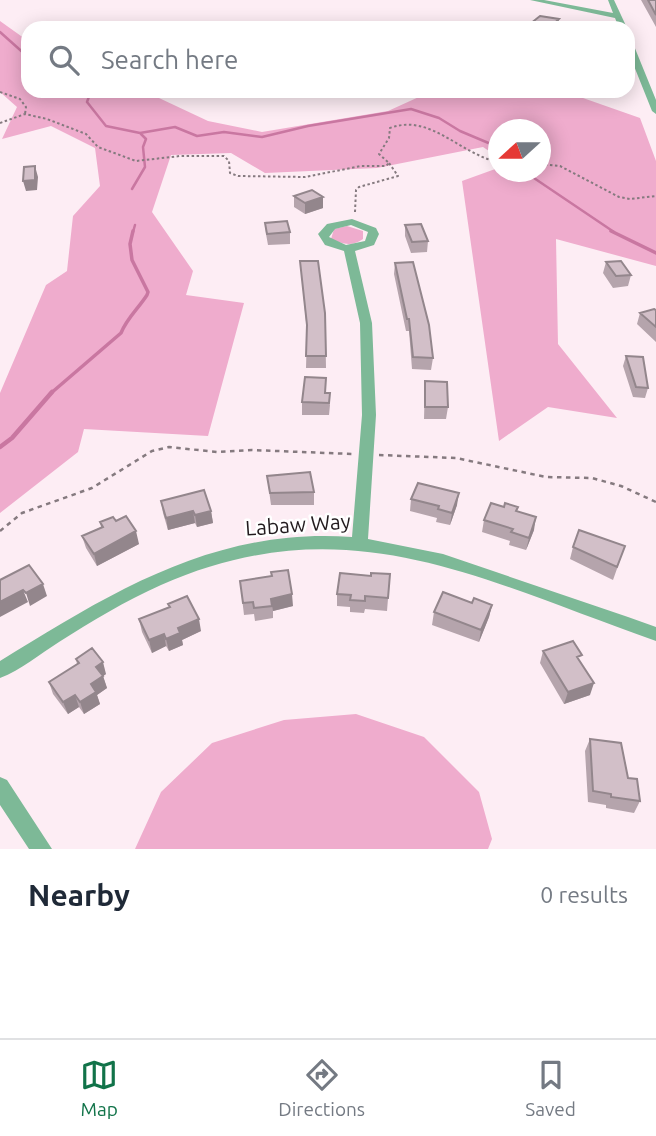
<!DOCTYPE html>
<html lang="en">
<head>
<meta charset="utf-8">
<style>
	body { margin:0; font-family:Ubuntu,sans-serif; background:#f2f2f3; color:#1f2937 }
	.compass { position:absolute; left:488px; top:119px; width:63px; height:63px; border-radius:50%; background:#fff; box-shadow:0 4px 18px #0003; rotate:249deg }
	.list { margin:0; padding:0; list-style:none }
	h2 { display:flex; justify-content:space-between; align-items:center; height:91px; margin:0; padding:0 28px; font-size:30px }
	h2 small { font-size:23px; font-weight:400; color:#747a83 }
	.icon { flex:none; width:38px; height:38px; fill:none; stroke:currentColor; stroke-width:2; stroke-linecap:round; stroke-linejoin:round }
	.map { position:relative; flex:none; width:656px; height:849px; overflow:hidden }
	.search { position:absolute; background:#fff; box-shadow:0 4px 18px #0003; left:21px; right:21px; top:21px; height:77px; display:flex; align-items:center; gap:18px; box-sizing:border-box; padding:0 24px; border-radius:21px; color:#747a83; font-size:26px }
	.sheet { height:189px; background:#fff }
	nav { display:flex; justify-content:space-around; align-items:center; box-sizing:border-box; height:98px; border-top:2px solid #e0e1e3; background:#fff; font-size:19px; color:#747a83 }
	nav a { display:grid; justify-items:center; gap:4px }
	nav .on { color:#117349 }
	.map>svg:first-child { display:block }
	.green { fill:#efaccd }
	.lines { fill:none; stroke-linecap:round; stroke-linejoin:round }
	.stream-far2 { stroke:#c977a1; stroke-width:2.5 }
	.stream-far1 { stroke:#c977a1; stroke-width:3.5 }
	.stream { stroke:#c977a1; stroke-width:4.5 }
	.path-far1 { stroke:#857a7f; stroke-width:2; stroke-dasharray:2.5 2.5; stroke-linecap:butt }
	.path { stroke:#857a7f; stroke-width:2.5; stroke-dasharray:4.5 4.5; stroke-linecap:butt }
	.minor { fill:#7db997; fill-rule:evenodd }
	.wall { fill:#b5a4ac }
	.shaded-wall { fill:#93868c }
	.building { fill:#d2bfc8; stroke:#93868c; stroke-width:2 }
	.labels { text-anchor:middle; stroke-width:5; stroke-linejoin:round; paint-order:stroke }
	.street-label { font-size:21px; fill:#221b1e; stroke:#fff }
</style>
</head>
<body>
<div class="map">
<svg width="656" height="849" viewBox="0 0 656 849">
	<rect width="100%" height="100%" fill="#fdedf4"/>
	<path class="green" d="M0,21L28,41V91H175L159,98L208,121L262,132L388,111L432,91H544L547,94L583,98L640,118L656,161V266L556,239L558,344L617,418L548,407L499,441L462,181L498,168V172H540V130H498V157L483,147L377,168L265,173L231,153L171,155L152,212L193,271L186,295L244,303L208,436L84,429L78,452L0,513V393L46,285L67,271L73,216L100,186L95,148L51,126L2,139L17,107L0,92Z
		M347,226L363,231V239C352,247 342,244 331,239L334,229Z
		M356,714L424,737L479,792L492,839L488,849H135L161,792L212,743L284,720Z"/>
	<g class="lines">
		<path class="stream-far2" d="M0,32L28,57
			M91,91L87,102L106,126L140,133L175,127L197,136L224,132L262,137L308,126L411,109L439,118L460,131L498,147
			M525,172L614,232
			M132,189L145,167L143,147L146,139L141,134
			M133,232L135,225"/>
		<path class="stream-far1" d="M611,231L656,253
			M50,394L121,333C127,318 138,309 147,295L148,292L132,260L130,244L133,231"/>
		<path class="stream" d="M0,447L12,438L52,392"/>
		<path class="path-far1" d="M0,92L20,99L26,107L25,114
			M0,123L25,114L47,119L86,134L98,147L136,161L180,156H224L229,161L230,173L238,176L305,177L361,166H386L389,163L379,154L389,138L390,128C430,113 460,154 498,162
			M540,164L560,166L619,197L630,199L656,196
			M355,212L356,190L359,187L398,176L389,163"/>
		<path class="path" d="M379,455L456,458L546,477L592,478L621,486L656,502
			M0,531L22,513L92,488L152,451L169,447L217,452L252,450L352,454"/>
		<path class="minor" d="M530,0H544L613,13L608,0H614L627,28H619L615,18Z
			M628,39L632,41L656,100V114L652,111L628,51Z
			M352,219L376,228L379,234L374,245L355,251L372,323L376,415L368,539L443,554L628,617L656,627V641C481,580 347,503 161,585C125,601 92,621 59,642C40,654 21,670 0,678V661C112,592 215,527 352,537L362,415L360,323L344,251L325,245L318,234L327,224ZM351,225L368,232L365,241L346,245L329,237L335,229Z
			M0,777L7,780L52,849H29L0,805Z"/>
	</g>
	<path class="wall" d="M641,0H656V27Z
		M294,196L323,208L305,214L294,207Z
		M265,223L290,232V244L268,245L266,234Z
		M405,225L428,241L427,252L411,253L405,236Z
		M300,261L325,313L326,368H306L307,332Z
		M606,262L631,275L628,286L613,288L603,273Z
		M395,263L433,358L431,370L412,369L409,331H406L394,274Z
		M656,310V342L637,324L640,313Z
		M626,356L648,388L645,398L633,397L623,366Z
		M425,381L448,407L446,419H424Z
		M326,393L330,405L329,415H302V402Z
		M267,476L314,492V505H271Z
		M411,499L457,505L450,525L436,522L437,518L410,511Z
		M161,501L211,511L213,523L197,527L195,523L168,530L163,513Z
		M517,511L534,530L526,550L509,545L510,541L482,532L484,520Z
		M116,521L139,544L97,566L86,548L82,536L101,527L100,522Z
		M625,546L613,580L570,559L573,547Z
		M390,574L387,611L365,609L364,613L350,612V607L337,606V594L371,576Z
		M240,581L293,606L273,611V618L255,621L254,614L244,615Z
		M472,603L492,605L489,617L479,642L432,625L434,612Z
		M168,604L201,631L182,640L183,645L169,651L166,646L152,653L142,632L139,619L169,607Z
		M543,651L580,662L590,695L564,704L540,663Z
		M76,659L106,674L103,676L107,688L97,695L100,704L84,714L79,707L68,714L53,694L49,682L77,664Z
		M590,739L628,778L640,801L634,813L606,808V805L588,802L585,751Z"/>
	<path class="shaded-wall" d="M559,19L557,28H549Z
		M35,166L38,177L37,190L26,191L23,181Z
		M323,197V208L305,214V203Z
		M459,493L457,505L450,525L452,513Z
		M193,511L195,523L168,530L166,518Z
		M211,511L213,523L197,527L195,515Z
		M536,517L534,530L526,550L529,538Z
		M136,531L139,544L97,566L94,554Z
		M43,584L47,596L30,606L26,593Z
		M23,590L28,602L0,617V602Z
		M292,594L293,606L273,611L271,599Z
		M492,605L489,617L479,642L481,630Z
		M199,619L201,631L182,640L183,645L169,651L166,639L178,628Z
		M164,634L166,646L152,653L149,640Z
		M103,662L106,674L99,679L96,667Z
		M103,676L107,688L97,695L100,704L84,714L80,702L91,684Z
		M594,683L590,695L564,704L568,692Z
		M75,695L79,707L68,714L63,702Z"/>
	<path class="building" d="M648,0H656V15Z
		M540,16L559,19L549,28H525Z
		M581,25H602L603,28H582Z
		M35,166V180L23,181L24,167Z
		M312,190L323,197L305,203L294,196Z
		M287,221L290,232L267,234L265,223Z
		M421,224L428,241L412,242L405,225Z
		M300,261H318L325,313L326,356H306L307,325Z
		M621,261L631,275L616,276L606,262Z
		M413,262L429,325L433,358L413,357L409,319H407L395,263Z
		M654,309L656,310V327L640,313Z
		M626,356L643,357L648,388L636,387Z
		M305,377L326,378L325,393H330L329,403L302,402Z
		M425,381L447,382L448,407H425Z
		M310,472L314,492L270,493L267,476Z
		M418,483L459,493L452,513L438,509L439,506L411,499Z
		M204,490L211,511L195,515L193,511L166,518L161,501Z
		M491,503L504,507L505,503L518,507L516,511L536,517L529,538L511,532L513,529L484,520Z
		M126,516L136,531L94,554L82,536L103,527L100,522L113,517L116,521Z
		M579,530L625,546L617,567L573,547Z
		M29,565L43,584L26,593L23,590L0,602V580Z
		M288,570L292,594L271,599L272,606L254,608L253,602L243,603L240,581L272,576L271,572Z
		M340,573L371,576V573L390,574L388,598L365,596V601L350,600L351,595L337,594Z
		M443,592L472,603L474,598L492,605L481,630L434,612Z
		M187,596L199,619L178,628L180,633L166,639L164,634L149,640L139,619L170,607L168,604Z
		M573,641L582,655L577,657L594,683L568,692L543,651Z
		M92,648L103,662L96,667L103,676L91,684L96,692L80,702L75,695L63,702L49,682L79,663L76,659Z
		M590,739L621,743L628,778L637,779L640,801L611,797V794L593,791Z"/>
	<g class="labels">
		<g class="street-label">
			<text transform="translate(298 525) rotate(-4)" y="7">Labaw Way</text>
		</g>
	</g>
</svg>
<svg class="compass" viewBox="-18 -18 36 36"><path d="M0-13l5 13h-10z" fill="#e53935"/><path d="M0 13l5-13h-10z" fill="#747a83"/></svg>
<div class="search"><svg class="icon" aria-label="search" viewBox="0 0 24 24"><circle cx="10" cy="10" r="6"/><path d="M15 15l6 6"/></svg>Search here</div>
</div>
<section class="sheet">
<h2>Nearby<small>0 results</small></h2>
<ul class="list">
</ul>
</section>
<nav>
<a class="on"><svg class="icon" aria-label="map" viewBox="0 0 24 24"><path d="M3 6l6-2 6 2 6-2v14l-6 2-6-2-6 2zM9 4v14M15 6v14"/></svg>Map</a>
<a><svg class="icon" aria-label="directions" viewBox="0 0 24 24"><path d="M12 3l9 9-9 9-9-9zM9 14v-3h6M13 9l2 2-2 2"/></svg>Directions</a>
<a><svg class="icon" aria-label="saved" viewBox="0 0 24 24"><path d="M7 4h10v16l-5-4-5 4z"/></svg>Saved</a>
</nav>
</body>
</html>
